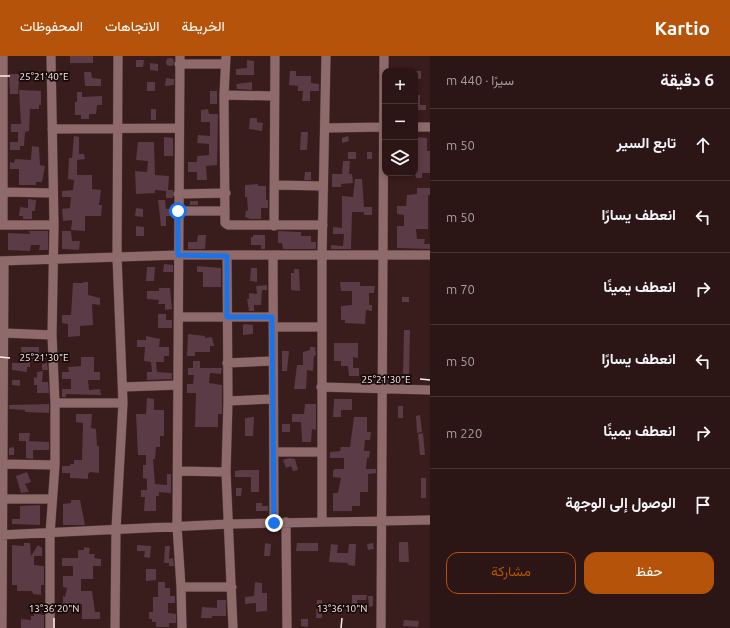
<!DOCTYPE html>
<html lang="ar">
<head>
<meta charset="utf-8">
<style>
	body { margin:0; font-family:Ubuntu,Vazirmatn,sans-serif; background:#331e1e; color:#f1f3f6; direction:rtl }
	.controls { position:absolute; right:12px; top:12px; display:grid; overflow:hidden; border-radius:8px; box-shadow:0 2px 6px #0003 }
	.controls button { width:36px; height:36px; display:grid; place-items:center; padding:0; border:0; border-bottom:1px solid #473434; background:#2b1515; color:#f1f3f6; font:20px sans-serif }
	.stop { position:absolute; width:12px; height:12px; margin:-9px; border:3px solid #1a73e8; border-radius:50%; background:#fff }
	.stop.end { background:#1a73e8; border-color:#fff; box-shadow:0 1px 4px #0008 }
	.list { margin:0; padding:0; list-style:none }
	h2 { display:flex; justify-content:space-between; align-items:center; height:52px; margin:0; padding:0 16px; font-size:17px }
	h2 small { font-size:13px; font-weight:400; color:#a69fa0 }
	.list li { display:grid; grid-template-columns:26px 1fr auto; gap:12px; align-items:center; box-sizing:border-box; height:72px; padding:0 16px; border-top:1px solid #473434 }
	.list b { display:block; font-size:15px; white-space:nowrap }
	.list em { font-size:13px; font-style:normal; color:#a69fa0 }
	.actions { display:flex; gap:8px; padding:12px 16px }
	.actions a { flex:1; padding:9px 0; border:1px solid #b45309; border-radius:12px; text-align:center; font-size:14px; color:#b45309 }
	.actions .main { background:#b45309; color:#fff }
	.icon { flex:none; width:22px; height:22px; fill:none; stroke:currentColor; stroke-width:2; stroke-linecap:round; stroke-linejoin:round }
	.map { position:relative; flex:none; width:430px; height:572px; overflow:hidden; direction:ltr }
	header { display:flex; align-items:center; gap:24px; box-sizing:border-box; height:56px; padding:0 20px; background:#b45309; color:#fff }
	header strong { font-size:19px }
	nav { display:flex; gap:22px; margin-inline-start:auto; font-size:14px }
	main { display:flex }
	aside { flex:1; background:#2b1515 }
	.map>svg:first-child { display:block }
	.building { fill:#5b3b46 }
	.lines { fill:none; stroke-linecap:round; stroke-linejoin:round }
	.minor-casing { stroke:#503839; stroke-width:10 }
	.minor { stroke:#8e6b6a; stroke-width:9 }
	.route { stroke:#1a73e8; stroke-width:5 }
	.ticks { fill:none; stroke:#ffeeed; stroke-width:1.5 }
	.ticks-label { font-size:10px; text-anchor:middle; fill:#ffeeed; stroke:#170b0a; stroke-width:3.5; stroke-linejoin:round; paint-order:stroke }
</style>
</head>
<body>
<header>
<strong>Kartio</strong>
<nav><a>الخريطة</a><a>الاتجاهات</a><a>المحفوظات</a></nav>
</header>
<main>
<aside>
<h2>6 دقيقة<small>سيرًا · 440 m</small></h2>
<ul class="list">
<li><svg class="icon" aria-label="ahead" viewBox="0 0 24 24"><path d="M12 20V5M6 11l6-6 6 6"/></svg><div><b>تابع السير</b></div><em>50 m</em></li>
<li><svg class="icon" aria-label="left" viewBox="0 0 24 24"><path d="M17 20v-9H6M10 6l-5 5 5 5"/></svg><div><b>انعطف يسارًا</b></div><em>50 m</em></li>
<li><svg class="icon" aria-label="right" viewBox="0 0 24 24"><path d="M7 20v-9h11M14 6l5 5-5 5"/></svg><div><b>انعطف يمينًا</b></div><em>70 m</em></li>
<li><svg class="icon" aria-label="left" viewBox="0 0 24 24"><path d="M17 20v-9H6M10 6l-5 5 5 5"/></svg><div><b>انعطف يسارًا</b></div><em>50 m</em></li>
<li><svg class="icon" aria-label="right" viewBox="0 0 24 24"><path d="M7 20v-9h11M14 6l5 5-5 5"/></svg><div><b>انعطف يمينًا</b></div><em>220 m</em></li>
<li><svg class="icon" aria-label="arrive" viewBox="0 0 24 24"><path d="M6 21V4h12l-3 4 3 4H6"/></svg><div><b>الوصول إلى الوجهة</b></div></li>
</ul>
<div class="actions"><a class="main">حفظ</a><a>مشاركة</a></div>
</aside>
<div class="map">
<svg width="430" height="572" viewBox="0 0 430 572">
	<rect width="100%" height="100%" fill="#391c1c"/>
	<path class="building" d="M70,0H93V7H70Z
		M166 6a4 4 0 1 1 8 0a4 4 0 1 1-8 0Z
		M136,4H144L143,11H136Z
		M247,4L254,5V19H236V13L247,12Z
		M150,7L158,8V15L150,14Z
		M290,15H296V20H311V27L319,28V35H310V45H302L303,35H298V30L289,29Z
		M416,15H421V23H416Z
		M21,16H28L27,24H19L18,38H10L9,18H20Z
		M84,16H91L92,22L101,23V30H85Z
		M166,22L174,23V29L165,30Z
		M147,26H155V35H147Z
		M252,26V34L237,33L236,28Z
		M19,34L41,35V49H39V53H30L29,75L25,76L24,90H20V94H10V86H18V76H11V68H21Z
		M210,35H217V48H210Z
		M77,36H82V41L102,40V49H97L96,58H89V63H81V59H75V46H77Z
		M415,39H420V49H426V54H415Z
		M151,53H156V64H151Z
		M208,53L209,58H218L217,109L206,110L207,124H197V116H188V106H197V100L209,99V88L197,87L198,79L210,80V66H201V54Z
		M250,62H257V66L263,67L262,75L249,73Z
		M301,76H308L307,94H300Z
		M74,80L79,81V98H84L85,103L77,104V119H92V133L101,134L99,149H102L101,160H85V175L71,174L72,164L63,165L62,153L70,152L71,141H62V135L73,134L74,124L68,123L69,102H72Z
		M348,80L349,85L342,87V82Z
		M164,81L173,82V100H164Z
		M416,81L427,82V95H430V117H422V122H416L415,117Z
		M138,86H154L155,119L169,120L168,134H173V142H166V135L155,134V137L136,138L135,115L147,116L148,105L136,104Z
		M32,90L39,91L40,109L45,110L42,126H36V129H19V113H10V106L14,107L15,103L31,104Z
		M348,96H356V103H348Z
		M367,96H372V103H367Z
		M343,105H350L349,118H352L353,127L341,128V131H332V118H342Z
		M305,116H311V124H304Z
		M355,123H362L364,151H372V159H364V156H352L351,193H331V189L343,190L344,178H333V171L342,172V140L353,141Z
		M258,128V130H266V144H268V152H261V163H250L245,161L246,154L248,155L247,141H245V129Z
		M417,132H430V139H428V173H416L417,183H425L424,188H430V193L397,192V170H404V159L397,158V150H406L407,139L417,138Z
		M28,143L36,144L35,155H32V163H23V160H19L20,151L28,152Z
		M158,144H165L166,153H172L173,160H166V170H161Z
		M190,145H198V149H190Z
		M136,152L143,153V161L135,160Z
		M136,170L144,171V180H136Z
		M29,175H48V194H39L40,189H31L30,195L8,194V177L30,178Z
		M62,175H71L72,185H80L79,194L62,193Z
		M278,175L301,176V180H311V186H316V193H283L282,187H278Z
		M198,179H206L205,193H188V186H197Z
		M253,179H265V193H261V189H251V181H253Z
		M164,208L173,209V216H163Z
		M197,210L221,212V231H203V216H197Z
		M147,211H155L154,225H146Z
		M251,212H257V226L250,225Z
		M294,213H299L300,235L291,234V217H294Z
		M83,226H88V239L100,242V249L92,248L93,269L80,270V280L68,281V268L62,267V259H71L73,227H83Z
		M340,226H360V230H375L374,237H369V249H372V255L366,254L365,268L345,267V264H341V250L352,249V235H341Z
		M267,229V234H262L261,249H254V255H249L247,243H249V237L257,238L256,230Z
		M159,232H170L172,253L165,254V248H158L159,244L147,243V235H159Z
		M402,241H409V246H402Z
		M158,258H166V264H172V272H158Z
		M245,268L253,269V278L243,279V269Z
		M404,274H410L409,318H403Z
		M188,278L205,280V282L212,281L214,290H210V296H195V300H187Z
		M146,280L160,283L159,291H169V300H164V306H156L157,316L172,317V323L147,324V316H152L151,306L144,305L145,291H137V284H146Z
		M334,287H358V302L353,301V312H359V320H349L348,310H341V305H334Z
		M21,291H39V298H44L43,304L30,302V311H27V316L12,314V307H22Z
		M310,291H315L316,299L314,300L313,315L307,314L306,333H294L297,309H303V296L310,294Z
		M282,295H289L287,315H282Z
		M81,301H94V316H100V324H88L89,334L100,333L101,339L66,338V341H62V333H71V323H62V316H69L68,311L81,310Z
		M193,305H200V312H222L221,318L210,317L209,327L222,329V358H218V371H195L196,337H187V328H193L194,319H188V312H193Z
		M47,307L48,314H42V308Z
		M43,315L42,326H48L49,337H37V329H34V321L37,322V316Z
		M12,324H20V330L12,329Z
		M147,342L154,343V354H164V380H160V391H156L155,403H153L155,428L167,429V418H171V437L159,436V440H156V455H144L145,441H141V434H147V423L143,422V409H146V399H138L136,358H146Z
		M334,343H352V354H341V361H333Z
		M49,348V357L25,356V354L9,353V349Z
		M305,348H316V374L312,373L311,386H302L301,366H292V358H304Z
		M398,350H403V362H398Z
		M76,358H92L91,372L96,373L97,390H99V417L90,416L88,418V423L70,422V417H62V410H70V408H74V404H82L83,367L76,366Z
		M420,359L422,376L417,377L416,360Z
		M254,361L253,380H245V362Z
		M354,361H367V376H371L370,384H365L364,395H370L369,402H367L366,413H376V417L368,418V436H360V450H352V455H333V437H338L341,422L333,421V415L335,413H344V402H330V396L340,395L341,391H350Z
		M282,368H290V376H282Z
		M19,377H30L29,385H27L49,386V394H33V403L26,402V385H19Z
		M423,377L425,399H420L418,378Z
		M14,391V399H9V392Z
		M289,402L295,403L298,414L293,415L291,410L286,412L283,404Z
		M241,414H259V436H251V421H235V415Z
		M27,416L31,426L25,428L29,436L21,437L16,420Z
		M421,422H426V442H421Z
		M236,432H242L241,440H236Z
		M71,444H80L85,469H63V448L71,447Z
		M256,447H262V450H268V455H256Z
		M40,449V469L12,468V463H20V450Z
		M399,486H408L409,506H399Z
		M24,487H30L31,500L38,489L42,492V500H34V509L44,510V529H41V539L33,538L32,535H17V529H12V489L24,490Z
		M265,487L271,488L270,500H264Z
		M297,487H318V495H296Z
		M373,487L374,493L368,494L367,488Z
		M331,488L338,489L337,497H348L349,488H356L355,510L348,509V507L329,506Z
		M137,489L151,490L150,502L144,501L145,495H137Z
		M165,490H170L169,503L173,502L174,510H169V507H164Z
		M84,491L90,492L89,498H95L94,502L101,503V510H93V523H81V535H92L95,556H100V563H82V548L63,549V540L65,541L67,532L63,531V520H73V510H62V502H78V494H84Z
		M146,513H156V524L146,525Z
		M158,526H165V532H170V540H175V547H168V557L176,558V567H169V571H156V566H152V563H149V556H153V541H158Z
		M255,526L262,527V537H267V555L256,556V547L245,548V541L254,540Z
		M352,539H367L366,544H357L358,548H352Z
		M368,540H373V550L369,551Z
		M217,544H226V560H212V562H201L202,551L217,552Z
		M317,544H322V562H316Z
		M34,557L44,559V572H21V563L31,564V560H34Z
		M301,563H308V571L301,570Z
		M404,564L419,565L418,571L403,570Z"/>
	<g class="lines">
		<g class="minor-casing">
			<path id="minor" d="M3,0V169
				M180,0L177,470L181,531L182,572
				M226,0L224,39L225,167L228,169H323
				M179,8H225
				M224,39L274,40
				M415,71H430
				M326,72L385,71
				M52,73L179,72
				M275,129L323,130
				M4,136L52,137
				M178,138L226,137
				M178,155H225
				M0,169H54
				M274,170L275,0
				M227,200L228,345L226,416L233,572
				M273,200L274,467
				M0,205L178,199H430
				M179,261H272
				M273,271H322
				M4,277L52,279
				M227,307L272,305
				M123,331L178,329
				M321,331L430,334
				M228,345L272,343
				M55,347H123
				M274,396H321
				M2,408L55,409
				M178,415L226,416
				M2,443H52
				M322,465V200L326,0
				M286,466L287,572
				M0,479L229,468L430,464
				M181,531H232
				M2,572L4,205
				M50,572V478L55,409V347L52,279L54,169L51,0
				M115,572L116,473L123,347L117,201L118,0
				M381,572L384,0"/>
		</g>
		<use href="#minor" class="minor"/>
	</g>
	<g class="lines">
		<path class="route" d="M178,155V199L227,200V261H272L274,467"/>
	</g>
	<path class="ticks" d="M0,20H10M0,301L10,302M420,323L430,324M54,572V562M341,572L342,562"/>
	<g class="ticks-label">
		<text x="44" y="24">25°21'40"E</text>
		<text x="44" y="305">25°21'30"E</text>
		<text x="386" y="327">25°21'30"E</text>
		<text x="54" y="556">13°36'20"N</text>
		<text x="342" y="556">13°36'10"N</text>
	</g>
</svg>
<div class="controls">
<button>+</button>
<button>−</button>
<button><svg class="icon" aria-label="layers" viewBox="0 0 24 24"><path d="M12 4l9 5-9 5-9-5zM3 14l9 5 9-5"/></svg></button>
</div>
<div class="stop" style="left:178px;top:155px"></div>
<div class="stop end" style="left:274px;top:467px"></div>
</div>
</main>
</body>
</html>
